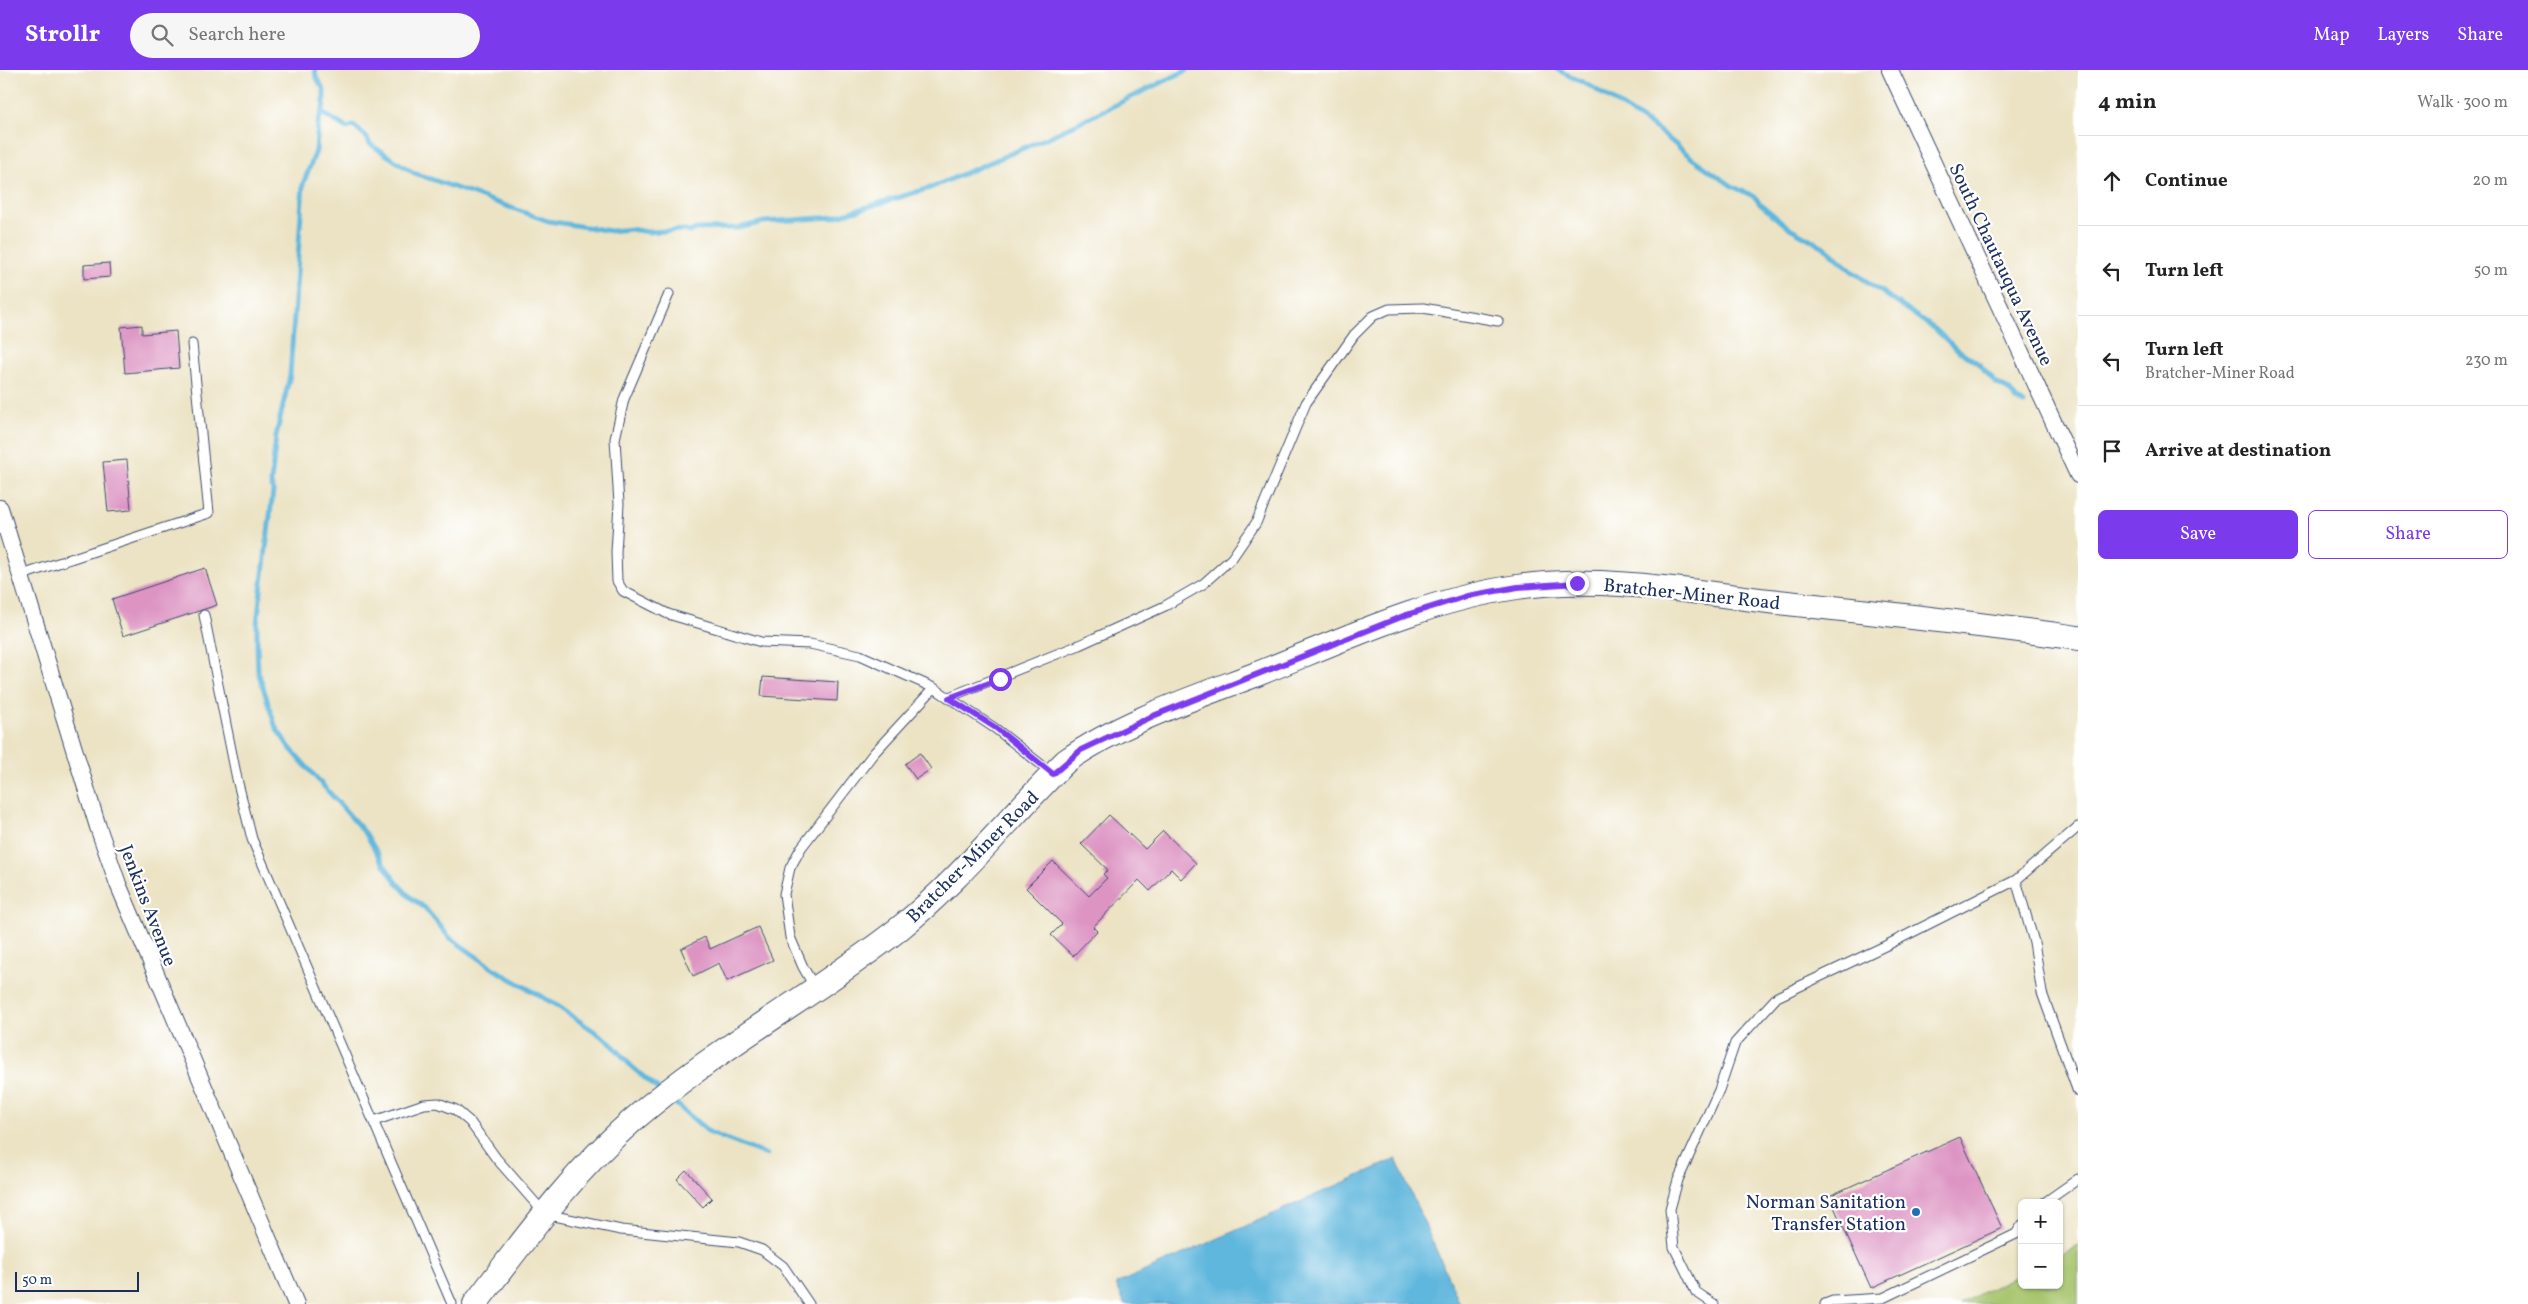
<!DOCTYPE html>
<html lang="en">
<head>
<meta charset="utf-8">
<style>
	body { margin:0; font-family:Vollkorn,serif; background:#f6f6f6; color:#222 }
	.controls { position:absolute; right:15px; bottom:15px; display:grid; overflow:hidden; border-radius:8px; box-shadow:0 1px 4px #0004 }
	.controls button { width:45px; height:45px; display:grid; place-items:center; padding:0; border:0; border-bottom:1px solid #e0e0e0; background:#fff; color:#222; font:25px sans-serif }
	.scale { position:absolute; left:15px; bottom:12px; width:124px; box-sizing:border-box; padding-left:5px; border:2px solid #1b2f5e; border-top:0; font-size:14px; line-height:18px; white-space:nowrap; color:#1b2f5e; -webkit-text-stroke:4px #fff; paint-order:stroke }
	.stop { position:absolute; width:15px; height:15px; margin:-11px; border:4px solid #7c3aed; border-radius:50%; background:#fff }
	.stop.end { background:#7c3aed; border-color:#fff; box-shadow:0 1px 5px #0008 }
	.list { margin:0; padding:0; list-style:none }
	h2 { display:flex; justify-content:space-between; align-items:center; height:65px; margin:0; padding:0 20px; font-size:21px }
	h2 small { font-size:16px; font-weight:400; color:#767676 }
	.list li { display:grid; grid-template-columns:32px 1fr auto; gap:15px; align-items:center; box-sizing:border-box; height:90px; padding:0 20px; border-top:1px solid #e0e0e0 }
	.list b { display:block; font-size:19px; white-space:nowrap }
	.list p { margin:0; font-size:16px; white-space:nowrap; color:#767676 }
	.list em { font-size:16px; font-style:normal; color:#767676 }
	.actions { display:flex; gap:10px; padding:15px 20px }
	.actions a { flex:1; padding:11px 0; border:1px solid #7c3aed; border-radius:8px; text-align:center; font-size:18px; color:#7c3aed }
	.actions .main { background:#7c3aed; color:#fff }
	.icon { flex:none; width:28px; height:28px; fill:none; stroke:currentColor; stroke-width:2; stroke-linecap:round; stroke-linejoin:round }
	.map { position:relative; flex:none; width:2078px; height:1234px; overflow:hidden }
	header { display:flex; align-items:center; gap:30px; box-sizing:border-box; height:70px; padding:0 25px; background:#7c3aed; color:#fff }
	header strong { font-size:24px }
	nav { display:flex; gap:28px; margin-inline-start:auto; font-size:18px }
	.search { width:350px; height:45px; background:#f6f6f6; display:flex; align-items:center; gap:12px; box-sizing:border-box; padding:0 18px; border-radius:28px; color:#767676; font-size:19px }
	main { display:flex }
	aside { flex:1; background:#fff }
	.map>svg:first-child { display:block }
	.green { fill:#a7c56d; stroke:#617a66 }
	.water { fill:#60b7dd; stroke:#3e739e }
	.lines { fill:none; stroke-linecap:round; stroke-linejoin:round }
	.stream { stroke:#60b7dd; stroke-width:5 }
	.building { fill:#dd94c3 }
	.lane-casing { stroke:#3a4a6d; stroke-width:11 }
	.street-casing { stroke:#3a4a6d; stroke-width:18 }
	.secondary-casing { stroke:#3a4a6d; stroke-width:26 }
	.lane { stroke:#fff; stroke-width:9 }
	.street { stroke:#fff; stroke-width:16 }
	.secondary { stroke:#fff; stroke-width:24 }
	.route { stroke:#7c3aed; stroke-width:6 }
	.poi-dot { fill:#1f6fb2; stroke:#fff; stroke-width:2 }
	.labels { text-anchor:middle; stroke-width:4.5; stroke-linejoin:round; paint-order:stroke }
	.street-label { font-size:19px; fill:#1b2f5e; stroke:#fff }
	.poi-label { font-size:19px; fill:#1b2f5e; stroke:#fff; text-anchor:end }
</style>
</head>
<body>
<header>
<strong>Strollr</strong>
<div class="search"><svg class="icon" aria-label="search" viewBox="0 0 24 24"><circle cx="10" cy="10" r="6"/><path d="M15 15l6 6"/></svg>Search here</div>
<nav><a>Map</a><a>Layers</a><a>Share</a></nav>
</header>
<main>
<div class="map">
<svg width="2078" height="1234" viewBox="0 0 2078 1234">
	<rect width="100%" height="100%" fill="#fff"/>
	<filter id="ink" filterUnits="userSpaceOnUse"><feTurbulence type="fractalNoise" baseFrequency=".02" numOctaves="2"/><feDisplacementMap in="SourceGraphic" scale="10" xChannelSelector="R" yChannelSelector="G"/><feConvolveMatrix kernelMatrix="1 2 1 2 8 2 1 2 1" color-interpolation-filters="sRGB"/></filter>
	<filter id="wash" filterUnits="userSpaceOnUse"><feTurbulence type="fractalNoise" baseFrequency=".0096" numOctaves="4" result="noise"/><feDisplacementMap in="SourceGraphic" scale="20" xChannelSelector="R" yChannelSelector="G"/><feGaussianBlur stdDeviation="1.12" result="paint"/><feColorMatrix in="noise" values="0 0 0 0 0 0 0 0 0 0 0 0 0 0 0 0 0 1.4 0 .05"/><feComposite in="paint" operator="in"/></filter>
	<g filter="url(#wash)">
		<rect width="100%" height="100%" fill="#ece3c4"/>
		<path class="green" d="M2078,1176V1234H1959L2022,1203V1215H2059V1185Z"/>
		<path class="water" d="M1396,1089L1460,1234H1125L1116,1214Z"/>
		<g class="lines">
			<path class="stream" d="M315,0L316,7L324,20V35L318,53L316,81L303,114L290,305L276,366L271,413L273,421L257,554V577L258,601L276,658L290,678L366,764L384,795L398,814L410,827L425,838L449,867L494,899L556,935L610,972L632,997L659,1020
				M1558,0L1592,17L1658,60L1693,89L1732,116L1755,127L1760,134L1788,157L1826,178L1852,201L1936,260L1954,277L1979,294L1996,313L2009,320L2017,330L2024,333
				M322,43L347,58L353,56L365,65L370,74L414,103L548,151L611,161L630,159L648,162L684,160L689,162L696,159L738,158L764,152L834,147L930,118L1047,68L1187,0
				M669,1028L710,1063L767,1085"/>
		</g>
		<g id="blocks">
			<path class="building" d="M109,193L110,207L84,209V195Z
				M142,255V264L176,261L179,298L125,303L121,257Z
				M127,390L131,440L108,442L103,392Z
				M205,498L217,535L123,566L112,529Z
				M763,607L838,612L837,631L761,626Z
				M920,683L931,699L916,709L905,694Z
				M1109,745L1145,779L1163,761L1196,793L1181,809L1171,799L1150,821L1139,810L1093,857L1097,861L1073,886L1051,865L1062,854L1026,818L1053,791L1089,826L1107,808L1103,804L1108,800L1081,774Z
				M758,857L773,890L727,911L719,893L693,906L681,879L705,867L710,879Z
				M1960,1067L2002,1158L1871,1218L1829,1126Z
				M686,1100L712,1128L703,1137L677,1109Z"/>
		</g>
	</g>
	<g filter="url(#ink)">
		<use href="#blocks" fill-opacity="0" stroke="#3a4a6d" stroke-width="1"/>
		<g class="lines">
			<g class="lane-casing">
				<path id="lane" d="M669,224L624,329L615,369L619,434L616,482L617,511L623,521L668,544L761,572L810,574L860,585L934,618L996,659L1053,704
					M22,505L209,443L192,274
					M204,545L237,709L252,769L452,1234
					M949,627L1077,576L1165,536L1203,514L1232,488L1256,453L1306,333L1354,265L1373,246L1389,239L1423,238L1498,251
					M2016,810L2034,872L2042,923L2078,1022
					M815,918L803,897L790,867L784,824L790,798L801,778L873,684L934,618
					M374,1051L424,1034L438,1033L456,1040L470,1052L496,1088L545,1144L621,1160L739,1172L762,1180L783,1196L809,1234
					M2044,1133L2078,1109
					M1714,1234L1696,1222L1674,1177L1670,1139L1678,1110L1719,1020L1735,973L1777,927L1887,875L2016,810L2078,757
					M1825,1234L1833,1231L1883,1228L2016,1164L2022,1155"/>
			</g>
			<g class="street-casing">
				<path id="street" d="M1890,0L2078,405
					M0,438L98,757L118,814L296,1234"/>
			</g>
			<g class="secondary-casing">
				<path id="secondary" d="M475,1234C524,1170 572,1103 633,1050C716,978 814,926 900,858C961,809 1010,746 1066,691C1121,652 1194,628 1257,604C1342,570 1426,530 1517,517C1600,505 1686,521 1769,531C1872,542 1975,553 2078,568"/>
			</g>
			<use href="#lane" class="lane"/>
			<use href="#street" class="street"/>
			<use href="#secondary" class="secondary"/>
		</g>
	</g>
	<g class="lines" filter="url(#ink)">
		<path class="route" d="M1000,609L949,628L996,658L1053,704L1081,680L1153,646L1406,545L1467,526L1490,522L1518,517L1577,513"/>
	</g>
	<circle class="poi-dot" cx="1916" cy="1142" r="5"/>
	<g class="labels">
		<g class="street-label">
			<text transform="translate(2002 194) rotate(65)" y="7">South Chautauqua Avenue</text>
			<text transform="translate(1692 523) rotate(6)" y="7">Bratcher-Miner Road</text>
			<text transform="translate(972 786) rotate(-45)" y="7">Bratcher-Miner Road</text>
			<text transform="translate(149 835) rotate(69)" y="7">Jenkins Avenue</text>
		</g>
		<g class="poi-label">
			<text x="1906" y="1138">Norman Sanitation<tspan x="1906" dy="22">Transfer Station</tspan></text>
		</g>
	</g>
</svg>
<div class="controls">
<button>+</button>
<button>−</button>
</div>
<div class="scale">50 m</div>
<div class="stop" style="left:1000px;top:609px"></div>
<div class="stop end" style="left:1577px;top:513px"></div>
</div>
<aside>
<h2>4 min<small>Walk · 300 m</small></h2>
<ul class="list">
<li><svg class="icon" aria-label="ahead" viewBox="0 0 24 24"><path d="M12 20V5M6 11l6-6 6 6"/></svg><div><b>Continue</b></div><em>20 m</em></li>
<li><svg class="icon" aria-label="left" viewBox="0 0 24 24"><path d="M17 20v-9H6M10 6l-5 5 5 5"/></svg><div><b>Turn left</b></div><em>50 m</em></li>
<li><svg class="icon" aria-label="left" viewBox="0 0 24 24"><path d="M17 20v-9H6M10 6l-5 5 5 5"/></svg><div><b>Turn left</b><p>Bratcher-Miner Road</p></div><em>230 m</em></li>
<li><svg class="icon" aria-label="arrive" viewBox="0 0 24 24"><path d="M6 21V4h12l-3 4 3 4H6"/></svg><div><b>Arrive at destination</b></div></li>
</ul>
<div class="actions"><a class="main">Save</a><a>Share</a></div>
</aside>
</main>
</body>
</html>
